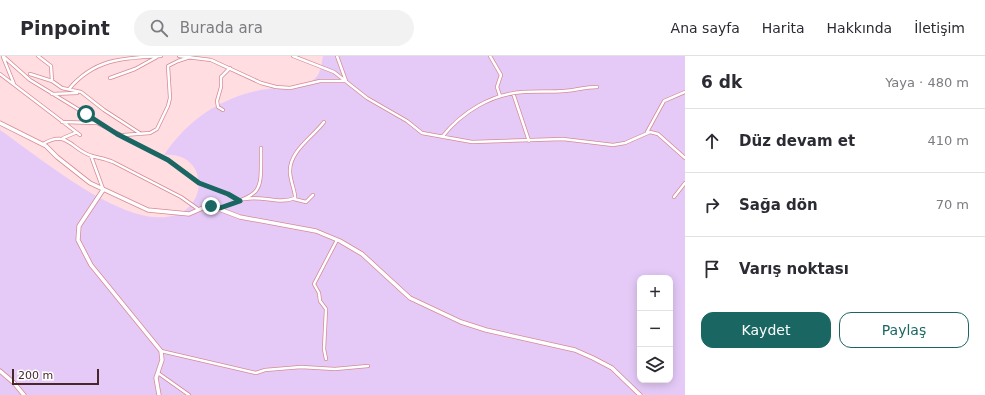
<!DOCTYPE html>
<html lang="tr">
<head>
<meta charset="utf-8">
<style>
	body { margin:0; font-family:"DejaVu Sans",sans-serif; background:#f2f2f3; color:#2b2b33 }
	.controls { position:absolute; right:12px; bottom:12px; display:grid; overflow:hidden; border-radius:8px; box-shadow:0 2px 10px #0003 }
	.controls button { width:36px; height:36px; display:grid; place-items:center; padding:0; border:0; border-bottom:1px solid #e1e1e2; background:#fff; color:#2b2b33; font:20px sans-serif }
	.scale { position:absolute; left:12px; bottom:10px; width:87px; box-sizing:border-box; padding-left:4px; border:2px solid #46272b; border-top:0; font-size:11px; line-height:14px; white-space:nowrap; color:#46272b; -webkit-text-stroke:3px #fff; paint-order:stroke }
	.stop { position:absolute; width:12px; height:12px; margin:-9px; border:3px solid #196663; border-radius:50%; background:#fff }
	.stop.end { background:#196663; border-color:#fff; box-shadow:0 1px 4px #0008 }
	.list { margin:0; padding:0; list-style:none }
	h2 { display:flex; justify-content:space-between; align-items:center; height:52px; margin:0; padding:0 16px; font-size:17px }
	h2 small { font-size:13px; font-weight:400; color:#7c7c81 }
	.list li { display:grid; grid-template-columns:26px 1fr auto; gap:12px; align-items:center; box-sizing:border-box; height:64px; padding:0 16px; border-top:1px solid #e1e1e2 }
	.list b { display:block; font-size:15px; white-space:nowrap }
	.list em { font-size:13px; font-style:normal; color:#7c7c81 }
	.actions { display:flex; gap:8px; padding:12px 16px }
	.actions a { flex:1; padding:9px 0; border:1px solid #196663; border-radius:12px; text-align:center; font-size:14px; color:#196663 }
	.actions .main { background:#196663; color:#fff }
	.icon { flex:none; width:22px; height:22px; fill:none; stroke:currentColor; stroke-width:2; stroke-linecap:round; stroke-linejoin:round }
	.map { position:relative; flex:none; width:685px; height:339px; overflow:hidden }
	header { display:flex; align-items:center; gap:24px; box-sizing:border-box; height:56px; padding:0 20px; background:#fff; border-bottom:1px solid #e1e1e2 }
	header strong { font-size:19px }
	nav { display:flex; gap:22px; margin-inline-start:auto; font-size:14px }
	.search { width:280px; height:36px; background:#f2f2f3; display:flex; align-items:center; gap:10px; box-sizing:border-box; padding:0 14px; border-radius:22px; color:#7c7c81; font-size:15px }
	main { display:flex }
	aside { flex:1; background:#fff }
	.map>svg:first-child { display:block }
	.green { fill:#e5caf8; fill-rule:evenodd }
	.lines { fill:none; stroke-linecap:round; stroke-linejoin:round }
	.street-casing { stroke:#d68a94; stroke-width:4 }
	.secondary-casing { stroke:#d68a94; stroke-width:5 }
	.street { stroke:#fff; stroke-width:2.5 }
	.secondary { stroke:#fff; stroke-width:3.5 }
	.route { stroke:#196663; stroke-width:5 }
</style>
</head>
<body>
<header>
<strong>Pinpoint</strong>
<div class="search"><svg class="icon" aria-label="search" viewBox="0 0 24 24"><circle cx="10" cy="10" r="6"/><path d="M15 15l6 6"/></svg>Burada ara</div>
<nav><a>Ana sayfa</a><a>Harita</a><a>Hakkında</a><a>İletişim</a></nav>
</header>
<main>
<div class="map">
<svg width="685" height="339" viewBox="0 0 685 339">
	<rect width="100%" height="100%" fill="#ffdde1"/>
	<path class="green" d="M323,0H685V339H0V74C39,101 105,156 153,161C212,167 212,94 164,99C188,63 224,39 267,33C281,31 300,32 313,24C321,19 321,9 323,0ZM640,222H670V324H640Z"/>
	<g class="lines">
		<g class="street-casing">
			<path id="street" d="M3,0L30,24L86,58L97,67L123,80
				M38,0L51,10L52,25
				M179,0L211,4L261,27L276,31L290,32L320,25H345
				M293,0L334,16L367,42L407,65L422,77L472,86L563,83L613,89L625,87L650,76L658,78L685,102
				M337,0L346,25
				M490,0L501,19L497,31L500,40
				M3,1L14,28
				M190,1L178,5L168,10L170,42L168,50L157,73L150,77L124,79L123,81L168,104L199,127L228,138L240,145
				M0,18L80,79
				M30,18L52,25L62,32L81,36L104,54L141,78
				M110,22L135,13L157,1
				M69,33C95,2 124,2 161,0
				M513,37L529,85
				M52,38L77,37
				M223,54L218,51L217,45L221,31V21L230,12
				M62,66L97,67
				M647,76L664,45L685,36
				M442,81C462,56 491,38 523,36C537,35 550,36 564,35C575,34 586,31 597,31
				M63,82L75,77
				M43,88C68,73 71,94 92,100C99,102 106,103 113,106L181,141L198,153
				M91,100L103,133
				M674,141L685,127
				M245,143C262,139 279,149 295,142C296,138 290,124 290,116C289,95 313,81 324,66
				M294,143L306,146L313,139
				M220,152C264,136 261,138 261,92
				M161,295L256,317L265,314L301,311L335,313L368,310
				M326,303L324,293L326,253L320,245L319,237L314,228L337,184
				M158,317L189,339"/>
		</g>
		<g class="secondary-casing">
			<path id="secondary" d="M0,67L46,90L57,101L90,127L148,154L189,158L205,151L211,150L240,161L316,175L340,185L362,198L410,242L461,266L486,274L575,294L593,302L612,312L640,339
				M103,134L79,170L78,184L91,209L161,295L162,304L156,322L159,339
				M0,315L14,327L24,339"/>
		</g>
		<use href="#street" class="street"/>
		<use href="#secondary" class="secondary"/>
	</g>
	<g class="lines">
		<path class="route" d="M86,58L117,78L168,104L199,127L228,138L240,145L220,152L211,150"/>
	</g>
</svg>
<div class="controls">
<button>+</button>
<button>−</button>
<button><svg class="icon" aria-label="layers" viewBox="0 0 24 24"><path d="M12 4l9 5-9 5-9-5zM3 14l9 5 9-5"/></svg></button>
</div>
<div class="scale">200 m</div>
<div class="stop" style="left:86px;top:58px"></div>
<div class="stop end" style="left:211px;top:150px"></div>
</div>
<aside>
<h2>6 dk<small>Yaya · 480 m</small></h2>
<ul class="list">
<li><svg class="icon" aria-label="ahead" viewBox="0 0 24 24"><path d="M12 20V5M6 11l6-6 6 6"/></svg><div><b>Düz devam et</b></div><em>410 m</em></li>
<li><svg class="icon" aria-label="right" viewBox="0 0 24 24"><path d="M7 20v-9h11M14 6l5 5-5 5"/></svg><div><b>Sağa dön</b></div><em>70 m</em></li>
<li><svg class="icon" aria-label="arrive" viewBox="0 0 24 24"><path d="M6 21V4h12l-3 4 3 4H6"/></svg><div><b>Varış noktası</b></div></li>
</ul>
<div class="actions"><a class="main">Kaydet</a><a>Paylaş</a></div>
</aside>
</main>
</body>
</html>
